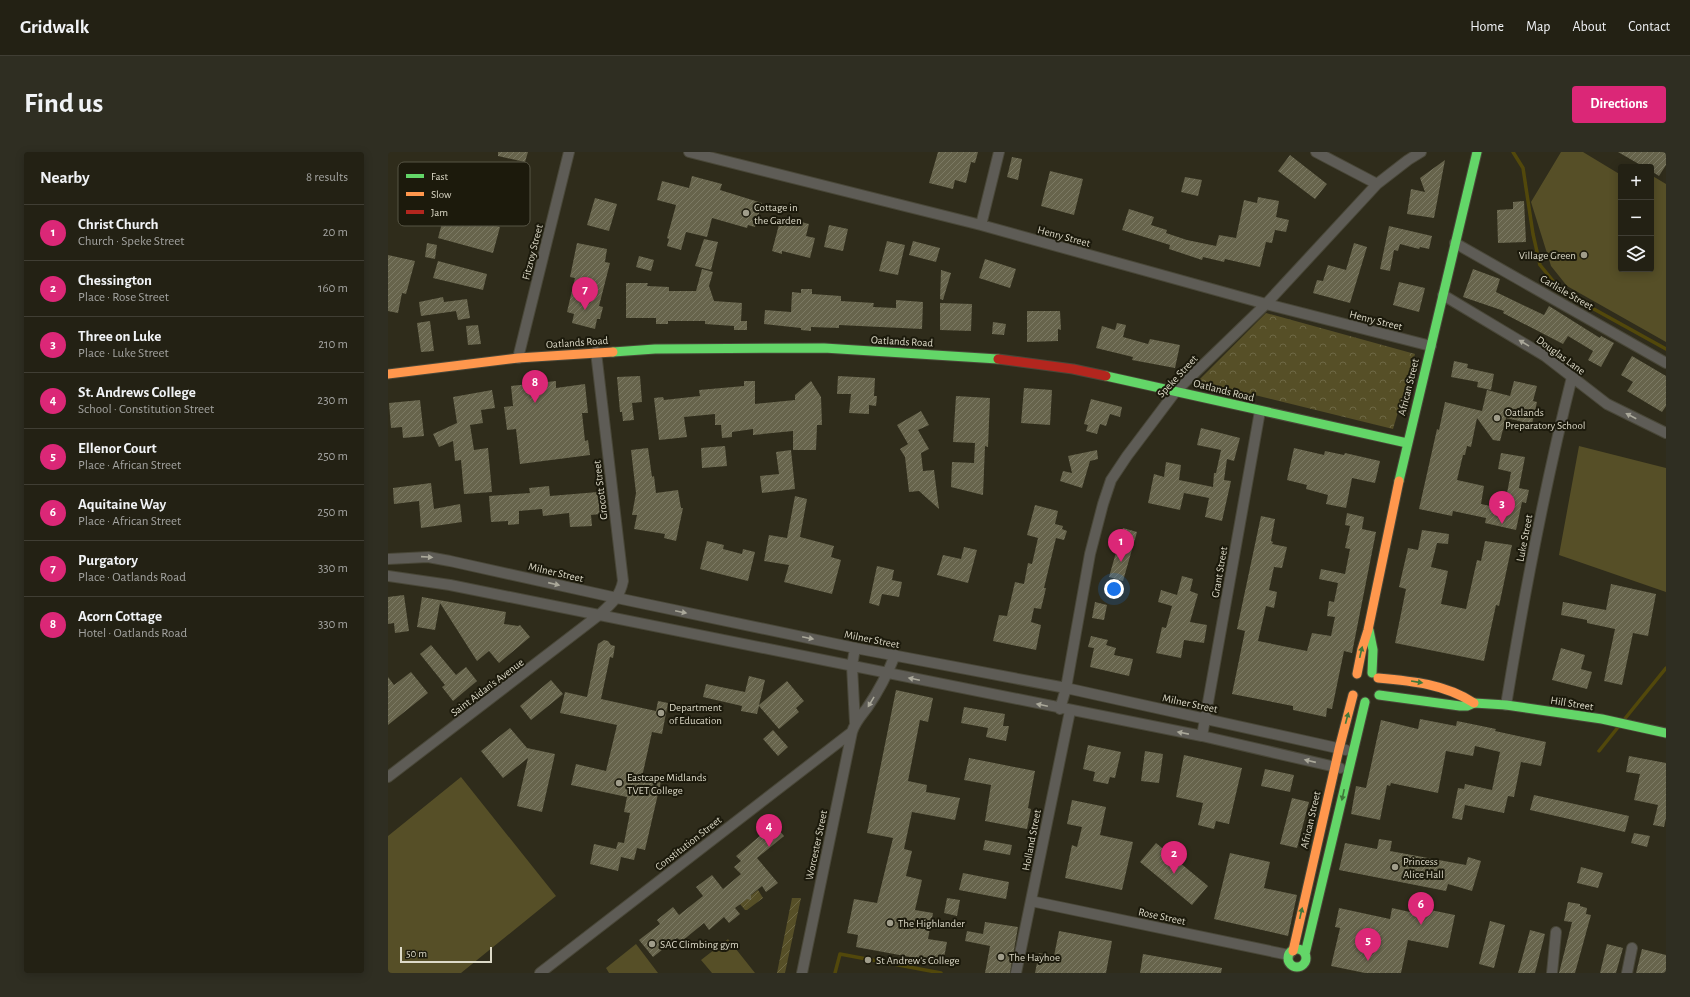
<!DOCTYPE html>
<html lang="en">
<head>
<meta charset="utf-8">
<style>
	body { margin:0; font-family:"Alegreya Sans",sans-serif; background:#2f2e22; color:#f1f3f6 }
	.controls { position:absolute; right:12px; top:12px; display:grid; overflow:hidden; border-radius:4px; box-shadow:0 2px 10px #0003 }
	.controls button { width:36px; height:36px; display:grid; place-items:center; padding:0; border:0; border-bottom:1px solid #403e34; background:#232114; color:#f1f3f6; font:20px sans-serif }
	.scale { position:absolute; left:12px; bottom:10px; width:92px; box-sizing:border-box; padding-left:4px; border:2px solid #dddac8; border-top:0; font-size:11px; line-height:14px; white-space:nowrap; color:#dddac8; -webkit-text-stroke:3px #1c1a0c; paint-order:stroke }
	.you { position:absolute; left:726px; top:437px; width:14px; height:14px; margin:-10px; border:3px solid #fff; border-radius:50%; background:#1a73e8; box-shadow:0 0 0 6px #1a73e833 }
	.badge { display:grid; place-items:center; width:26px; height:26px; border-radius:50%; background:#db2777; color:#fff; font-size:13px; font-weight:700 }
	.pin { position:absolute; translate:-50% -33px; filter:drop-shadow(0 1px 2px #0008) }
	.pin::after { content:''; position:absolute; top:21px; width:14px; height:12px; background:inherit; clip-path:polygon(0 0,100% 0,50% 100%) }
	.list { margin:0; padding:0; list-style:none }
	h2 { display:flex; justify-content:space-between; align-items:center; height:52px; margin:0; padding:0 16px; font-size:17px }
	h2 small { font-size:13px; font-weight:400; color:#a3a3a0 }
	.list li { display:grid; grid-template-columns:26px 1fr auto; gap:12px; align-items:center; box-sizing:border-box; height:56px; padding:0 16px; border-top:1px solid #403e34 }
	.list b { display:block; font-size:15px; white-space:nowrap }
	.list p { margin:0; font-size:13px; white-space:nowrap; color:#a3a3a0 }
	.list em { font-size:13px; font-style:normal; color:#a3a3a0 }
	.icon { flex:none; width:22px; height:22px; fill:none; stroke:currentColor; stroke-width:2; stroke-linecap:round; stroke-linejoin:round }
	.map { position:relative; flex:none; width:1278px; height:821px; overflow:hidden; border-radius:4px }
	header { display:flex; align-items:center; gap:24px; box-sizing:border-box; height:56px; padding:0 20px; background:#232114; border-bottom:1px solid #403e34 }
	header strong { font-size:19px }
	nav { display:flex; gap:22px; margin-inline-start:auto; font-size:14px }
	.intro { display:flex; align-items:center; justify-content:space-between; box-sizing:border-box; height:96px; padding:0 24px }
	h1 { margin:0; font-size:28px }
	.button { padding:10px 18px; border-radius:4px; background:#db2777; color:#fff; font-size:14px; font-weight:700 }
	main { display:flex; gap:24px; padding:0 24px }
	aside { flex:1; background:#232114; border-radius:4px; box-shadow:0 2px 10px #0003 }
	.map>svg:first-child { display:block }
	.park { fill:url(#park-crowns) }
	.garden { fill:url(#garden-furrows) }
	.pitch { fill:#564f27 }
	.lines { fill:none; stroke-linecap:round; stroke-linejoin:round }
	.stream { stroke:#52480b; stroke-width:3.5 }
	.building { fill:url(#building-hatch) }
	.street-casing { stroke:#494738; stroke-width:12 }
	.fast-casing { stroke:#494738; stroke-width:11 }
	.slow-casing { stroke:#494738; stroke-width:11 }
	.jam-casing { stroke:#494738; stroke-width:11 }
	.street { stroke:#5e5c56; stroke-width:10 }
	.fast { stroke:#63d668; stroke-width:9 }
	.slow { stroke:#ff974d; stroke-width:9 }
	.jam { stroke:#b3261e; stroke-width:9 }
	.oneway { fill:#aaa89a }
	.oneway2 { fill:#40783a }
	.poi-dot { fill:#a09d8b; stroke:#1c1a0c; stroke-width:1.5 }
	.labels { text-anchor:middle; stroke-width:4; stroke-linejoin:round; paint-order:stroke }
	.poi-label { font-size:11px; fill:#dddac8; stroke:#1c1a0c; text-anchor:start }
	.street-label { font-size:11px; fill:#dddac8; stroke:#1c1a0c }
	.key { fill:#1c1a0c; stroke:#565444; stroke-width:1 }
	.key-label { font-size:11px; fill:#dddac8 }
</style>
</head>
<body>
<header>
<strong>Gridwalk</strong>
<nav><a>Home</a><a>Map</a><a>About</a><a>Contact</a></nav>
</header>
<div class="intro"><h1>Find us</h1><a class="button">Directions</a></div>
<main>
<aside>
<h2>Nearby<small>8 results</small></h2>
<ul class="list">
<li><span class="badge">1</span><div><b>Christ Church</b><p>Church · Speke Street</p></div><em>20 m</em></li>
<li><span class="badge">2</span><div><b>Chessington</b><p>Place · Rose Street</p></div><em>160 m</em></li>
<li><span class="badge">3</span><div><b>Three on Luke</b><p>Place · Luke Street</p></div><em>210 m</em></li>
<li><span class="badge">4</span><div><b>St. Andrews College</b><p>School · Constitution Street</p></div><em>230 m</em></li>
<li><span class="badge">5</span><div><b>Ellenor Court</b><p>Place · African Street</p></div><em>250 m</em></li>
<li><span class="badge">6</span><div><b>Aquitaine Way</b><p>Place · African Street</p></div><em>250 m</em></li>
<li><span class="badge">7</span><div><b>Purgatory</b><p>Place · Oatlands Road</p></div><em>330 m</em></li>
<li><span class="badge">8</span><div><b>Acorn Cottage</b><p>Hotel · Oatlands Road</p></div><em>330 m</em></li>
</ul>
</aside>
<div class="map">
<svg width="1278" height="821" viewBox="0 0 1278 821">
	<defs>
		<pattern id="park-crowns" width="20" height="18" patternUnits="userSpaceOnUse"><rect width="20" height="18" fill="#564f27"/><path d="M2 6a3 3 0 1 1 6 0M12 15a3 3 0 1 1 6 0" fill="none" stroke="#6e6845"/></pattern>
		<pattern id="garden-furrows" width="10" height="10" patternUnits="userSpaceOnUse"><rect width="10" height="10" fill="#564f27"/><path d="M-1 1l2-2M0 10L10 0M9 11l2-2" fill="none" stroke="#6e6845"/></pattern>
		<pattern id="building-hatch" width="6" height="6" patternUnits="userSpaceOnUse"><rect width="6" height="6" fill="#67644c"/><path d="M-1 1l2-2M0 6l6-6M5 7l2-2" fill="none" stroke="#7c7a64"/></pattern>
	</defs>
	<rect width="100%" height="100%" fill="#2f2c1b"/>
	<path class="park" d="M878,161L1027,202L1005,277L810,229Z"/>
	<path class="garden" d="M370,738L375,746L359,758H357L352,752Z
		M404,746H413L397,821H389Z"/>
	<path class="pitch" d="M1173,0H1195L1233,23V117H1263V23L1278,32V190L1179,134L1163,114L1143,50Z
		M1191,294L1278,316V440L1171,403Z
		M73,625L168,744L73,821H0V684Z
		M340,787L367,821H324L313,808Z
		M248,792L270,821H221L218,816Z"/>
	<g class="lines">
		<path class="stream" d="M1125,0L1135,16L1145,82L1152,113L1170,135L1204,156L1278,197
			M1235,569L1278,516
			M1211,599L1231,574
			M447,821L452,802L553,821"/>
	</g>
	<path class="building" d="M110,0H140L137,10L110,4Z
		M550,0H590L587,11L583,10L578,31L567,28L565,37L541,31Z
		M1230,0H1278V13L1271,24L1263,19V15H1256Z
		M902,3L939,32L927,47L890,19Z
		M624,5L634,7L630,28L619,25Z
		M1057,8L1046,66L1019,62L1023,37L1037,40L1032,26Z
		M662,19L695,27L686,63L653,54Z
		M304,24L334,32L332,38L374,51L367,75L360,73L359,76L324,66L319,85L298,80L293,98L279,94L281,87L279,86L288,53L269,48L274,29L301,36Z
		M797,25L814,28L810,44L793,40Z
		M870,45L891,49L888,65L901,68L898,80L887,78L884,91L878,90L872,115L837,107L836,110L815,105L814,108L781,97L782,93L734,78L741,57L766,65L763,73L779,78L778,81L799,88L828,94L831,83L848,86L856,48L869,51Z
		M207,46L229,52L221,79L199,73Z
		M1136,49L1138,90L1110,91L1109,58L1125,57V50Z
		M57,60L112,75L105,101L50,86Z
		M393,65L421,72L418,84L427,86L422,106L394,99V102L384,99Z
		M441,73L460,77L455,99L436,95Z
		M1001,74L1044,84L1041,97L1032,95L1031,97L1012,92L1010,99L1006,98L1002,119L992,117Z
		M316,87L330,90L323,118L307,114Z
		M499,89L517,93L510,123L491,119Z
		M525,89L552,96L548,110L521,103Z
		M39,91L49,93L47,107L37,105Z
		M189,91L219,97L217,110L222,111L211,154L215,155L212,167H209L207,177L184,171L186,162L179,160L187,126L182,125Z
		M966,91L979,95L962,151L925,141L929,128L935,129L940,113L958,118Z
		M0,103L27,109L18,142L14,141L10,161L0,159Z
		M251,104L266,108L263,119L248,115Z
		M597,107L628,117L622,136L591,126Z
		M50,109L99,122L95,138L45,126Z
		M314,117L325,120L321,134L326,149L354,151L353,169H359V178H346V174L317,172V169H280V172H268V166H238V131H260L259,134L281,135V139H308Z
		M1085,117L1112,127L1108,140L1156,163L1161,154L1212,186L1213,184L1226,191L1213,215L1200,208L1205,199L1180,184L1175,192L1115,161L1116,159L1075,145Z
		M553,118L563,121L555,148L552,147Z
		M1011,130L1037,136L1031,160L1005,153Z
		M413,137H424V142L453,144V149L486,151L485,155L508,156V148L535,150L534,177L451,173V176L423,175V179L413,178V176L376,172L377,158L403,160L404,140L413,141Z
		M55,145L56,150L79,147L82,166L70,168L68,159L33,164L31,150Z
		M552,151L584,152L583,179L552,178Z
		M639,159H672L673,178L670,177V189L639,190Z
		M42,169L46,199L33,200L29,171Z
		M605,170L618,172L616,183L604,182Z
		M729,171L738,173L735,185L760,192L762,187L792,193L787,216L744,208L745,205L708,196L714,174L727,178Z
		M90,173L93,192L80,193L78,174Z
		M1244,204L1278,224V254L1274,260L1239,239L1245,230L1233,223Z
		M1066,209L1080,212L1079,216L1106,222L1103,238L1089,235L1090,230L1063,225Z
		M252,224L254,250L244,251L246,268L235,269L234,260H232L229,225Z
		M450,224L487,226L486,244H489L488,254L481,253V262L461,261L463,242H449Z
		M168,229V236L197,232L200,261H194L197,289L200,288L202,303L132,312L128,277L119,278L116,255L125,254L123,234Z
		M356,229H367V252L407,248V243L423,229L433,245L434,273H429L428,298H405V279L365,283V277L344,280V285L334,286L333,273H327V262L296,265L299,285L271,288L266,246L275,245L276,248L312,244L311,238L356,234Z
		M1126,229L1149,234L1145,249L1149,250L1144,272L1118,266L1112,289L1105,288L1089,266L1083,295L1079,294L1077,303H1075L1069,328L1096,334L1093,352L1116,357L1123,320L1110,317L1113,301L1137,305L1131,336L1141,338L1138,351L1134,350L1128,378L1097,371L1098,366L1065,359L1064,364L1031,357L1049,277L1051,278L1057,250L1094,259L1099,238L1122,244Z
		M636,236L664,238L662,273L633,271Z
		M104,238L107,256L93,258L95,271L82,273L86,298L100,296L104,340L76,342L73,308L67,309L65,289L51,295L45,282L69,271L65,245Z
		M568,244L602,246L600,295L597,294L595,343L563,335L564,310L586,311L587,291L565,290Z
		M703,247L734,255L732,265L722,262L718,274L712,272L709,282L698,279L700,273L696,272Z
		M32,248L36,284L15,286L14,275L3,276L1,251Z
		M533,259L541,273L530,278L541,297L533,301L535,319L546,318L551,357L531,339L521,340L517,305L512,297L520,292L509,273Z
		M813,276L852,286L846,309L839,307L836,328L843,329L834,369L817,365L821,346L796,341L792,358L760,351L766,322L776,325L778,310L793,313L791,328L825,335L826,321H828L833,298L809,293Z
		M337,294L339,314L314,316L313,296Z
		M260,296L264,325L266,324L268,341L290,338L293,356H295L288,389L276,386L277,382L246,377L249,363H244L248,341L243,298Z
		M906,296L936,303L937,299L956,303L957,301L992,309L987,331L964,326L958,356L938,352L940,343L918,337L919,333L899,328Z
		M403,298L407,337L374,341L372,324L391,322L388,300Z
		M709,298L710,307L702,309L694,336L672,329L675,319L684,321L680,304Z
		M43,331L46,357L72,352L74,370L33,376L31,349L6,352L5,336Z
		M161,334L162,344L210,340L212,362L203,363L204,374L182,375L181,361L155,364L154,357L131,359V372L120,373V369L103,370L101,344L142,341L141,336Z
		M407,344L419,347L412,385L446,394L443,405L453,408L444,442L396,430L401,413L376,409L381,383L399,386Z
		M647,353L670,359L667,372L675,374L674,377L679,379L676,388L668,386L656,436H658L653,457L646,456L643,470L653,473L648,498L605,489L611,463L619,464L627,430L636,432L640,411L644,412L650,386L639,383Z
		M959,361L976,365L974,377L988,380L964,501L956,499L944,557L939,556L938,565L905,558V554L844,542L857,479L849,477L873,364L887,367L883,389L885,390L884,392L899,395L894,416L886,415L881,438L889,440L886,456L878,454L870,489L919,499L924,481L943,484L947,465L939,464L941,449L946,450L950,431L931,427L933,417L957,422L962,397L957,396L962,374L957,373Z
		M735,376L749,380L735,429L721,425Z
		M1034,378L1061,382L1060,392L1049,391L1043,415L1060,419L1053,452L1078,457L1089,408L1093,409L1097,389L1124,393L1111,454L1108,453L1096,509L1007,491L1018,437L1011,435L1020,396L1030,398Z
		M319,389L336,393L335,397L354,402L355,397L367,400L360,429L312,417Z
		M576,395L589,398L580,431L549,423L555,403L573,407Z
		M489,414L506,418L504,428L514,430L511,445L494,442L491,454L481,451Z
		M794,424L805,427L802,439L810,442L802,470L819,473L816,491L796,488L793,506L768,501L774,475L778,476L784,454L770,450L773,438L789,443Z
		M1223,432L1268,442L1260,484L1245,481L1234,533L1216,529L1227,477L1199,471V468L1173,463L1175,450L1218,458Z
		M16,443L21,479L7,481L6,471L0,472V445Z
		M34,445L118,460L116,472L130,474L132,473L142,485L111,511L101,499L89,509L52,451L47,478L29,475Z
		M707,450L719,453L716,468L704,466Z
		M703,484L720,488L718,493L728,496L726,503L745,507L741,524L702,515L706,496L700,495Z
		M216,488L220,489L223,493L227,494L225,506L222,505L213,547L268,559L270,549L280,551L274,582L264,580L254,625L273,629L257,698L249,696L246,708L233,705L230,719L202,712L206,692L228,697L230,690L236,691L242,661L236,660L239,645L183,633L188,612L218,619L229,573L172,561L177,540L199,545L210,492Z
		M43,493L68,523L78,515L89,529L65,549L54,535L57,533L32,502Z
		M1173,496L1197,503L1193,517L1204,520L1199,537L1164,528Z
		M23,520L40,541L0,573V525L6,533Z
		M361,524L377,528L371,553L399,529L416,549L408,556L411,560L391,577L371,554L369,562L353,559L354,554L315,545L318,532L357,540Z
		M163,528L175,542L143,568L132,554Z
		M508,538L545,546L540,570L532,568L520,629L539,633L538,640L572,646L567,668L524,660L516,697L524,699L518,724L534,728L527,758L545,761L540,787L559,790L555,811L468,795L470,783L459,781L466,747L489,751L505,686L479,681Z
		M576,555L617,562L615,574H621L618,589L598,585L600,576L573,571Z
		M1032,567L1068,574L1069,569L1108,577L1107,579L1158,590L1153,614L1133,610L1126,645L1120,644L1116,661L1077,653L1074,668L1064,666L1070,636L1076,637L1077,632L1104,638L1112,600L1087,594L1085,604L1058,599L1050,641L1003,631L1002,634L999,633L992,668L963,662L968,634L978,636L993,568L1030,577Z
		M122,576L139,596L167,602L154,660L129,654L140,606L115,626L93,599Z
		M385,578L400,595L390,604L375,587Z
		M700,593L733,600L727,626L722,625L720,632L705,629L707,620L695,617Z
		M757,599L775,602L771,631L753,629Z
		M796,603L854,616L841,672L828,669L826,677L810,673L815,651L788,645Z
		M1241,604L1278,611V666L1276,675L1265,673L1270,653L1246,648L1252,622L1238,620Z
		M581,606L647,619L640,656L643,657L639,677L597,669L603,633L576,628Z
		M877,617L906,623L902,640L873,634Z
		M1146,643L1241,664L1237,680L1142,658Z
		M904,646L921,650L909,696L892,692Z
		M684,648L718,655L712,683L745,690L734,738L677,726L684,693L689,695L694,675L679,672Z
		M386,672L396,684L369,706L390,731L378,740L374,734L363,743V748L359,747L347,756L352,762L341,771L336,765L321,778L316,771L294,789L289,786L265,805L251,788L272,772L269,768L285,755L291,763L315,744L308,735L324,723L335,737L353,722L346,715L353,709L348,704Z
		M1246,681L1262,684L1259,695L1243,691Z
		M991,687L1004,689L1002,699L1078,713L1080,705L1093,709L1084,739L1060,732L1058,739L951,718L957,691L989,697Z
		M597,688L624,693L622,703L595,698Z
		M768,691L820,734L804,753L752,710Z
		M842,701L882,710L876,736L909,743L900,784L826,767Z
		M1193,715L1215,721L1210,736L1189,731Z
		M575,721L621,730L618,747L571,738Z
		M559,746L572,748L569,764L556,761Z
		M1180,750L1192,752V754L1199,756L1198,762L1203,763L1187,821H1171L1184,770L1176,769Z
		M1023,754L1067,763L1060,796L1020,788L1013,821H977L943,814L952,776L947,775L951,756L1002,767L1004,756L1022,760Z
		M1102,769L1117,773L1106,816L1091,812Z
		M597,770L630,775L622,821H597L602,794L577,789L579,779L595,782Z
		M1142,778L1157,782L1147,821H1130Z
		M671,779L724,789L718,821H647L651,801L666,804Z
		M1219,792L1235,796L1228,821H1212Z
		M1254,797L1278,803V821H1248Z
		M755,802L834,816L833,821H752Z"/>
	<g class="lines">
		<g class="street-casing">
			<path id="street" d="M301,0L593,73L878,152L1043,194
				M928,0L989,32
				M593,73L611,0
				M1067,91L1278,211
				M1055,143L1157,204L1219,252L1278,281
				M130,206L181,0
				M0,407L40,405L62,409L229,446L467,496L678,536L958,598
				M0,424L62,433L814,584L952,616
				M467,496L464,514L467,571
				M1118,553C1136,443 1157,333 1184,225
				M672,557L678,536L702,402L715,352L723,328L739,304L788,239L878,152L989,32L1020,8L1033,0
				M814,584L872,259
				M0,625L211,463C222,453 232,445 235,429L208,200
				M643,749L901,803
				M152,821L464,580
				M414,821L464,580C467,570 473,564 479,556C490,540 500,521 507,503
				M628,821L682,559
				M1164,821L1168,780
				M1239,821L1244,796"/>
		</g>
		<g class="fast-casing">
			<path id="fast" d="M225,200L267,197L436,196L610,207
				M718,224L1019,291
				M1011,329L1089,0
				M981,478L985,498L984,521
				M991,543L1072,554H1079L1086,551L1118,553L1214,567L1278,581
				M900 806a9 9 0 1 1 18 0a9 9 0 1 1-18 0Z
				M917,802L977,550"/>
		</g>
		<g class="slow-casing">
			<path id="slow" d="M0,222L130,206L225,200
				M969,522L974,497L980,478L1011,329
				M990,526C1024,529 1057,532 1086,551
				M905,799L951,597L965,543"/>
		</g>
		<g class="jam-casing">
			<path id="jam" d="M610,207L685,217L718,224"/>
		</g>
		<use href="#street" class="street"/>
		<use href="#fast" class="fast"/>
		<use href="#slow" class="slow"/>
		<use href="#jam" class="jam"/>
	</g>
	<defs><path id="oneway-solid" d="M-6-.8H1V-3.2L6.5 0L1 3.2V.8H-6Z"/></defs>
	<g class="oneway">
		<use href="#oneway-solid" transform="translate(1136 191) rotate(-149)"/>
		<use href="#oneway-solid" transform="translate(1243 264) rotate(-152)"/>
		<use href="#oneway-solid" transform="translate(39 405) rotate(4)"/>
		<use href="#oneway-solid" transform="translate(166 432) rotate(13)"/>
		<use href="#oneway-solid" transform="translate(293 460) rotate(12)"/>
		<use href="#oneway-solid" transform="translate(420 486) rotate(12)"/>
		<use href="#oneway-solid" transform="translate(526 527) rotate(-168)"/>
		<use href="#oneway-solid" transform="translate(483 550) rotate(121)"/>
		<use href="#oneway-solid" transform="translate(654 553) rotate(-168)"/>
		<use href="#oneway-solid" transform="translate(795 581) rotate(-169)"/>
		<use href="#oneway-solid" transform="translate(922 609) rotate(-167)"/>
	</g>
	<g class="oneway2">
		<use href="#oneway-solid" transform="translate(973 500) rotate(-77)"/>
		<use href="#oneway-solid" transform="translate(1029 530) rotate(9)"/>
		<use href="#oneway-solid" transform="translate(959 566) rotate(-75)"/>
		<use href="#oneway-solid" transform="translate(955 643) rotate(102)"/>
		<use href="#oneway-solid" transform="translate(913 761) rotate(-77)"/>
	</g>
	<g class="poi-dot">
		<circle cx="358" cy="61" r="4"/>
		<circle cx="1196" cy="103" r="4"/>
		<circle cx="1109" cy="266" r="4"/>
		<circle cx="273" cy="561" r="4"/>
		<circle cx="231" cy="631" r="4"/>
		<circle cx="1007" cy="715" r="4"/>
		<circle cx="502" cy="771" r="4"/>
		<circle cx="264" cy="792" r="4"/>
		<circle cx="613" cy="805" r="4"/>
		<circle cx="480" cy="808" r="4"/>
	</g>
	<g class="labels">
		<g class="poi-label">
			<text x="366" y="59">Cottage in<tspan x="366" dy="13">the Garden</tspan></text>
			<text x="1188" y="107" text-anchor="end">Village Green</text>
			<text x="1117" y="264">Oatlands<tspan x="1117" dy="13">Preparatory School</tspan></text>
			<text x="281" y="559">Department<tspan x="281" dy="13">of Education</tspan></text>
			<text x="239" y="629">Eastcape Midlands<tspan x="239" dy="13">TVET College</tspan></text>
			<text x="1015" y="713">Princess<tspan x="1015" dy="13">Alice Hall</tspan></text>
			<text x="510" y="775">The Highlander</text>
			<text x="272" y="796">SAC Climbing gym</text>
			<text x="621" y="809">The Hayhoe</text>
			<text x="488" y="812">St Andrew's College</text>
		</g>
		<g class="street-label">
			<text transform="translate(676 84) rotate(15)" y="4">Henry Street</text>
			<text transform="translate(144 100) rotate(-76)" y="4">Fitzroy Street</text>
			<text transform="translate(1179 140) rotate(30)" y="4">Carlisle Street</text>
			<text transform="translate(988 168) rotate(14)" y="4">Henry Street</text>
			<text transform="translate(514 189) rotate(3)" y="4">Oatlands Road</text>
			<text transform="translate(189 190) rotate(-4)" y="4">Oatlands Road</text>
			<text transform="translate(1173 203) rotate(36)" y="4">Douglas Lane</text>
			<text transform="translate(789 224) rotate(-47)" y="4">Speke Street</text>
			<text transform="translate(1020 235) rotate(-76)" y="4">African Street</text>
			<text transform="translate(836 238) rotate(14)" y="4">Oatlands Road</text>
			<text transform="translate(212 338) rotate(-97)" y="4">Grocott Street</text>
			<text transform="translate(1136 386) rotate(-79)" y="4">Luke Street</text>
			<text transform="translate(168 420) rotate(13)" y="4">Milner Street</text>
			<text transform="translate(831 420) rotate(-80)" y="4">Grant Street</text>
			<text transform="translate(484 487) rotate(11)" y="4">Milner Street</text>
			<text transform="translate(99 535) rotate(-37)" y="4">Saint Aidan's Avenue</text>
			<text transform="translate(802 551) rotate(12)" y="4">Milner Street</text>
			<text transform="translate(1184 551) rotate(9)" y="4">Hill Street</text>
			<text transform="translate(922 668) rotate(-77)" y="4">African Street</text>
			<text transform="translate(643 688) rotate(-79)" y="4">Holland Street</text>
			<text transform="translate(300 691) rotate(-38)" y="4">Constitution Street</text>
			<text transform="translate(428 693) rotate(-78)" y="4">Worcester Street</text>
			<text transform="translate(774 764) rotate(12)" y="4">Rose Street</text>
		</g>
	</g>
	<rect x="10" y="10" width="132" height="64" rx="6" class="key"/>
	<rect x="18" y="22" width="18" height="4" fill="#63d668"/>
	<rect x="18" y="40" width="18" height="4" fill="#ff974d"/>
	<rect x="18" y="58" width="18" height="4" fill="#b3261e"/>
	<g class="key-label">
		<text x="43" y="28">Fast</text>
		<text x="43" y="46">Slow</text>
		<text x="43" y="64">Jam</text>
	</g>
</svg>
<div class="controls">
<button>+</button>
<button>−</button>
<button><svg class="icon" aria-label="layers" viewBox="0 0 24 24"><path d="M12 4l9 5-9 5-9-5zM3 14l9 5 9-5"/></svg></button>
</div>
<div class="scale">50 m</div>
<div class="you"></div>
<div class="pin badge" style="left:733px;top:410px">1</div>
<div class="pin badge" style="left:786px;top:722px">2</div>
<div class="pin badge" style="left:1114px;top:372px">3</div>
<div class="pin badge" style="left:381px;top:695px">4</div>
<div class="pin badge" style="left:980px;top:809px">5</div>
<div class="pin badge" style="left:1033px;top:773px">6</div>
<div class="pin badge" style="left:197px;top:158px">7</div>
<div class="pin badge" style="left:147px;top:251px">8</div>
</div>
</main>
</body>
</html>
